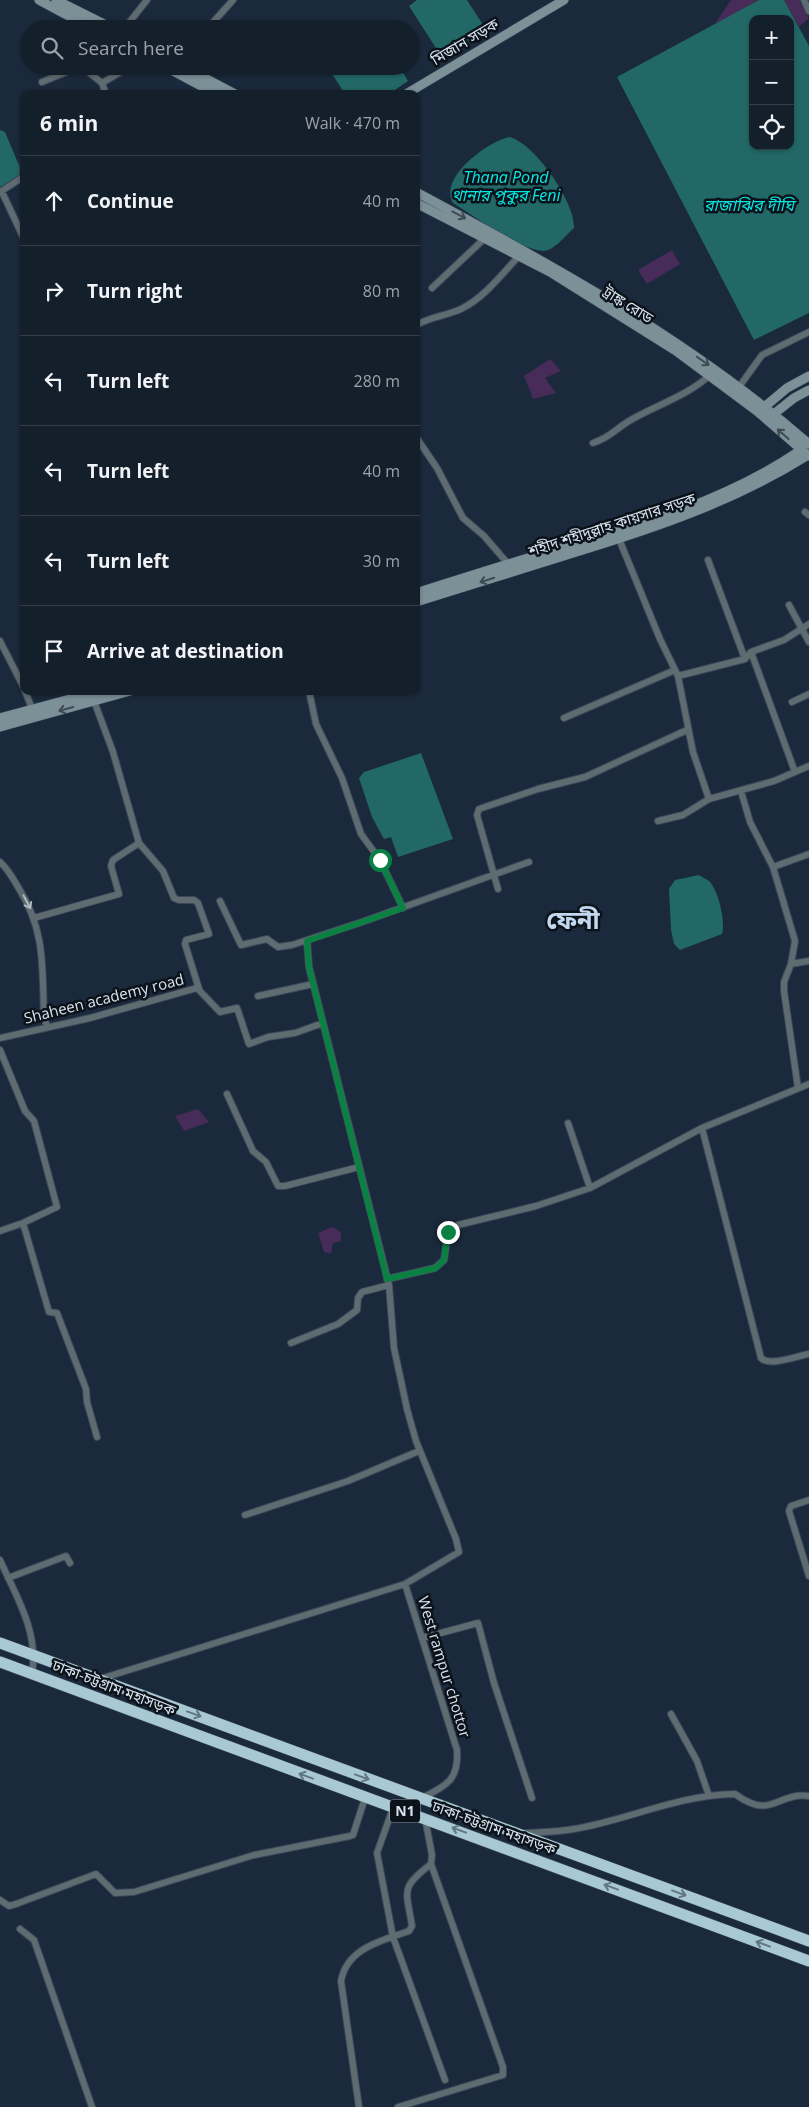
<!DOCTYPE html>
<html lang="en">
<head>
<meta charset="utf-8">
<style>
	body { margin:0; font-family:"Open Sans","Noto Sans Bengali",sans-serif; background:#1d2734; color:#f1f3f6 }
	.controls { position:absolute; right:15px; top:15px; display:grid; overflow:hidden; border-radius:10px; box-shadow:0 1px 4px #0004 }
	.controls button { width:45px; height:45px; display:grid; place-items:center; padding:0; border:0; border-bottom:1px solid #333d48; background:#141f2c; color:#f1f3f6; font:25px sans-serif }
	.stop { position:absolute; width:15px; height:15px; margin:-11px; border:4px solid #0b8043; border-radius:50%; background:#fff }
	.stop.end { background:#0b8043; border-color:#fff; box-shadow:0 1px 5px #0008 }
	.list { margin:0; padding:0; list-style:none }
	h2 { display:flex; justify-content:space-between; align-items:center; height:65px; margin:0; padding:0 20px; font-size:21px }
	h2 small { font-size:16px; font-weight:400; color:#9da2a9 }
	.list li { display:grid; grid-template-columns:32px 1fr auto; gap:15px; align-items:center; box-sizing:border-box; height:90px; padding:0 20px; border-top:1px solid #333d48 }
	.list b { display:block; font-size:19px; white-space:nowrap }
	.list em { font-size:16px; font-style:normal; color:#9da2a9 }
	.icon { flex:none; width:28px; height:28px; fill:none; stroke:currentColor; stroke-width:2; stroke-linecap:round; stroke-linejoin:round }
	.map { position:relative; flex:none; width:809px; height:2107px; overflow:hidden }
	.search { position:absolute; background:#141f2c; box-shadow:0 1px 4px #0004; left:20px; top:20px; width:400px; height:55px; display:flex; align-items:center; gap:12px; box-sizing:border-box; padding:0 18px; border-radius:28px; color:#9da2a9; font-size:19px }
	.panel { position:absolute; background:#141f2c; box-shadow:0 1px 4px #0004; left:20px; top:90px; width:400px; height:605px; border-radius:10px }
	.map>svg:first-child { display:block }
	.green { fill:#472b58 }
	.water { fill:#226866; fill-rule:evenodd }
	.lines { fill:none; stroke-linecap:round; stroke-linejoin:round }
	.street-casing { stroke:#394758; stroke-width:8 }
	.secondary-casing { stroke:#394758; stroke-width:10 }
	.highway-casing { stroke:#394758; stroke-width:12 }
	.street { stroke:#5e6b70; stroke-width:6 }
	.secondary { stroke:#7c9098; stroke-width:9 }
	.highway { stroke:#a8c8d3; stroke-width:11 }
	.oneway { stroke:#3e4b52 }
	.oneway2 { stroke:#aeb9c2 }
	.oneway3 { stroke:#61767f }
	.route { stroke:#0b8043; stroke-width:6 }
	.labels { text-anchor:middle; stroke-width:5; stroke-linejoin:round; paint-order:stroke }
	.shield { fill:#0b1219; stroke:#9ba4ae; stroke-width:1 }
	.shield-label { font-size:14px; font-weight:bold; fill:#d9e3ee }
	.street-label { font-size:15px; fill:#d9e3ee; stroke:#0b1219 }
	.water-label { font-size:16px; font-style:italic; fill:#05e9e5; stroke:#0b1219 }
	.town-label { font-size:25px; font-weight:bold; fill:#c3d7ee; stroke:#0b1219 }
</style>
</head>
<body>
<div class="map">
<svg width="809" height="2107" viewBox="0 0 809 2107">
	<rect width="100%" height="100%" fill="#1a293b"/>
	<path class="green" d="M731,0H759L714,25Z
		M784,0H799L809,18L799,27Z
		M672,250L680,264L647,284L638,270Z
		M550,359L561,371L545,378L556,393L533,399L524,376Z
		M198,1109L209,1122L184,1131L175,1116Z
		M332,1227L341,1232V1241L333,1243L331,1254L324,1252L318,1233Z"/>
	<path class="water" d="M417,0H467L487,31L443,59L409,6Z
		M759,0H784L809,46V313L754,340L617,77ZM753,19H790V146H753Z
		M327,66H399L408,81L389,94H345Z
		M0,130L5,132L21,170L18,177L0,187Z
		M509,137C534,142 576,203 574,228C566,235 554,251 543,251C521,250 472,215 453,203C438,178 487,142 509,137Z
		M421,753L453,839L398,857L391,837L384,839L372,817L359,778L364,772Z
		M699,875C702,877 706,879 709,881C718,889 726,922 722,934L680,950L674,944L671,930L669,889L675,880Z"/>
	<g class="lines">
		<g class="street-casing">
			<path id="street" d="M804,0L809,11
				M124,29L147,0
				M207,29L233,0
				M42,82L81,66L102,83L106,94
				M102,83L131,66
				M0,192L23,177L24,154
				M2,192L24,239
				M432,288L484,239
				M416,325C433,316 446,316 461,309C484,298 502,274 519,256
				M739,387L762,355L809,332
				M416,437L437,468L463,518L484,536L510,566
				M593,443C611,437 614,430 629,421C656,405 685,397 709,376
				M805,512L809,515
				M619,539L660,639L678,676L693,752L709,799
				M708,560L745,659
				M789,605L809,642
				M0,641L24,688
				M751,652L795,772
				M678,676L745,659L751,652L784,640L809,624
				M25,691L33,711
				M309,691L316,724L342,778L361,834L380,860L403,908
				M792,702L809,694
				M564,718L675,670
				M741,791L750,822L773,867L795,941L791,964L784,982V991L798,1088
				M658,821L683,815L709,799L774,781L809,766
				M139,843L163,871L174,898L179,900H194L198,903L209,934L186,940L185,944L199,989
				M0,862C8,869 13,878 18,887C46,931 42,968 44,1017L47,1026
				M773,867L809,854
				M498,889L477,815L479,809L538,789L585,777L687,730
				M220,901L241,945L267,939L278,947L292,945L362,922L529,862
				M34,918L119,894L111,866L113,860L139,843L113,752L94,701
				M791,964L809,961
				M258,996L313,984
				M0,1038L90,1018L197,988L220,1012L237,1008L249,1044L268,1037L295,1033L323,1023
				M0,1050L25,1111L34,1121L57,1207L23,1223L0,1231
				M227,1094L253,1151L266,1162L278,1186H285L359,1167
				M568,1123L590,1188
				M702,1128L761,1358C769,1367 797,1356 809,1354
				M23,1223L49,1312L57,1313L86,1389L87,1402L97,1437
				M387,1279L435,1268L444,1260L448,1232L458,1225L536,1206L590,1188L702,1128L809,1084
				M291,1343L338,1324L357,1310L358,1298L362,1292L389,1285
				M809,1500L791,1506L789,1511L809,1576
				M245,1515L348,1481L419,1451
				M0,1560C16,1596 39,1632 32,1673
				M8,1578L66,1556L70,1563
				M405,1584L457,1750C459,1780 447,1785 422,1798
				M422,1638L478,1623L494,1683L532,1798
				M100,1679L405,1584L459,1552L456,1539L416,1441L407,1409L394,1348L389,1285L309,967L307,941
				M671,1714L697,1761L709,1796
				M393,1808L377,1853L393,1937L445,2080
				M524,1833C541,1832 558,1832 574,1829C628,1820 677,1795 735,1794C772,1821 776,1792 809,1796
				M0,1900L9,1906L16,1904L96,1874L115,1893L134,1892L254,1855L350,1836L353,1835L365,1798
				M20,1929L34,1940L92,2107
				M359,2107L341,1981C347,1948 381,1941 409,1931L412,1926C406,1889 400,1888 431,1864L432,1855L425,1818
				M398,2107L503,2075V2067L431,1864"/>
		</g>
		<g class="secondary-casing">
			<path id="secondary" d="M39,0L93,29
				M56,0L114,29
				M164,66L216,94
				M182,66L235,94
				M406,94L564,0
				M416,192C554,266 691,341 809,444
				M416,203L550,272L676,351L758,412L809,456
				M762,409L787,388L809,376
				M770,417L794,398L809,390
				M416,593C460,579 504,565 548,552C635,527 725,502 801,450
				M416,602C468,586 521,569 573,553C655,528 735,501 808,455
				M0,718L100,691
				M0,727L130,691"/>
		</g>
		<g class="highway-casing">
			<path id="highway" d="M0,1643L809,1941
				M0,1662L809,1961"/>
		</g>
		<use href="#street" class="street"/>
		<use href="#secondary" class="secondary"/>
		<use href="#highway" class="highway"/>
	</g>
	<defs><path id="oneway-shaft" d="M-6 0H5M1.5-3L5.5 0L1.5 3" fill="none" stroke-width="1.6" stroke-linecap="round" stroke-linejoin="round" transform="scale(1.25)"/></defs>
	<g class="oneway">
		<use href="#oneway-shaft" transform="translate(459 215) rotate(28)"/>
		<use href="#oneway-shaft" transform="translate(703 361) rotate(35)"/>
		<use href="#oneway-shaft" transform="translate(783 434) rotate(-139)"/>
		<use href="#oneway-shaft" transform="translate(487 580) rotate(162)"/>
		<use href="#oneway-shaft" transform="translate(66 709) rotate(165)"/>
	</g>
	<use class="oneway2" href="#oneway-shaft" transform="translate(27 902) rotate(62)"/>
	<g class="oneway3">
		<use href="#oneway-shaft" transform="translate(194 1714) rotate(20)"/>
		<use href="#oneway-shaft" transform="translate(306 1776) rotate(-160)"/>
		<use href="#oneway-shaft" transform="translate(362 1777) rotate(20)"/>
		<use href="#oneway-shaft" transform="translate(459 1830) rotate(-160)"/>
		<use href="#oneway-shaft" transform="translate(611 1887) rotate(-160)"/>
		<use href="#oneway-shaft" transform="translate(679 1893) rotate(20)"/>
		<use href="#oneway-shaft" transform="translate(763 1944) rotate(-160)"/>
	</g>
	<g class="lines">
		<path class="route" d="M380,860L403,908L307,941L309,967L387,1279L436,1268L444,1260L448,1232"/>
	</g>
	<g class="labels">
		<rect class="shield" x="390" y="1799.5" width="30" height="23" rx="4"/>
		<g class="shield-label">
			<text x="405" y="1816">N1</text>
		</g>
		<g class="street-label">
			<text transform="translate(465 42) rotate(-31)" y="5">মিজান সড়ক</text>
			<text transform="translate(628 305) rotate(32)" y="5">ট্রাঙ্ক রোড</text>
			<text transform="translate(612 525) rotate(-18)" y="5">শহীদ শহীদুল্লাহ কায়সার সড়ক</text>
			<text transform="translate(104 999) rotate(-14)" y="5">Shaheen academy road</text>
			<text transform="translate(444 1667) rotate(73)" y="5">West rampur chottor</text>
			<text transform="translate(114 1688) rotate(21)" y="5">ঢাকা-চট্টগ্রাম মহাসড়ক</text>
			<text transform="translate(494 1828) rotate(20)" y="5">ঢাকা-চট্টগ্রাম মহাসড়ক</text>
		</g>
		<g class="water-label">
			<text x="506" y="183">Thana Pond<tspan x="506" dy="18">থানার পুকুর Feni</tspan></text>
			<text x="749" y="211">রাজাঝির দীঘি</text>
		</g>
		<g class="town-label">
			<text x="573" y="929">ফেনী</text>
		</g>
	</g>
</svg>
<div class="controls">
<button>+</button>
<button>−</button>
<button><svg class="icon" aria-label="locate" viewBox="0 0 24 24"><circle cx="12" cy="12" r="6"/><path d="M12 2v4M12 18v4M2 12h4M18 12h4"/></svg></button>
</div>
<div class="stop" style="left:380px;top:860px"></div>
<div class="stop end" style="left:448px;top:1232px"></div>
<div class="search"><svg class="icon" aria-label="search" viewBox="0 0 24 24"><circle cx="10" cy="10" r="6"/><path d="M15 15l6 6"/></svg>Search here</div>
<section class="panel">
<h2>6 min<small>Walk · 470 m</small></h2>
<ul class="list">
<li><svg class="icon" aria-label="ahead" viewBox="0 0 24 24"><path d="M12 20V5M6 11l6-6 6 6"/></svg><div><b>Continue</b></div><em>40 m</em></li>
<li><svg class="icon" aria-label="right" viewBox="0 0 24 24"><path d="M7 20v-9h11M14 6l5 5-5 5"/></svg><div><b>Turn right</b></div><em>80 m</em></li>
<li><svg class="icon" aria-label="left" viewBox="0 0 24 24"><path d="M17 20v-9H6M10 6l-5 5 5 5"/></svg><div><b>Turn left</b></div><em>280 m</em></li>
<li><svg class="icon" aria-label="left" viewBox="0 0 24 24"><path d="M17 20v-9H6M10 6l-5 5 5 5"/></svg><div><b>Turn left</b></div><em>40 m</em></li>
<li><svg class="icon" aria-label="left" viewBox="0 0 24 24"><path d="M17 20v-9H6M10 6l-5 5 5 5"/></svg><div><b>Turn left</b></div><em>30 m</em></li>
<li><svg class="icon" aria-label="arrive" viewBox="0 0 24 24"><path d="M6 21V4h12l-3 4 3 4H6"/></svg><div><b>Arrive at destination</b></div></li>
</ul>
</section>
</div>
</body>
</html>
